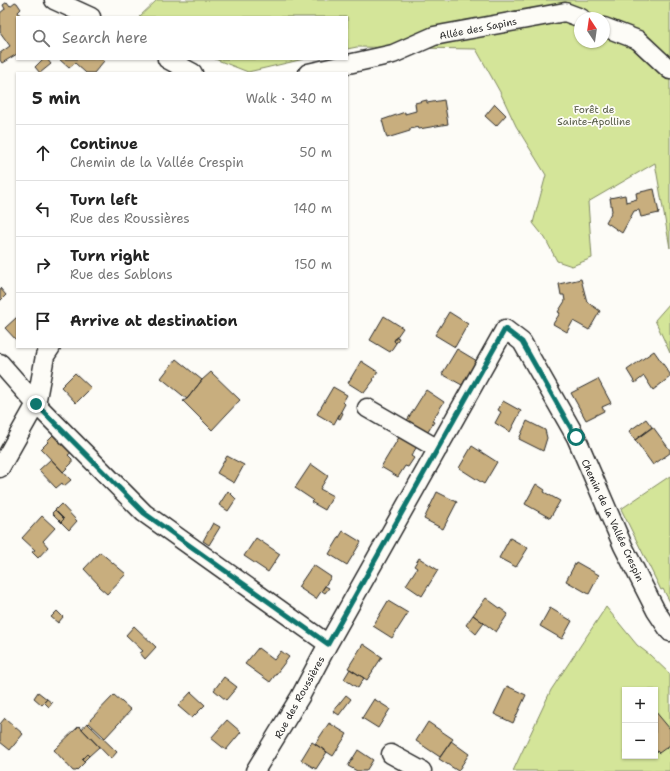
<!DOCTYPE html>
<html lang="en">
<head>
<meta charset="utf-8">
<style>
	body { margin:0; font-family:"Shantell Sans",sans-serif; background:#f2f2f2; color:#222 }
	.controls { position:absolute; right:12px; bottom:12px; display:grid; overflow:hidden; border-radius:0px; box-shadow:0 1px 3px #0004 }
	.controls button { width:36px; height:36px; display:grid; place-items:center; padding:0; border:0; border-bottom:1px solid #e0e0e0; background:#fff; color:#222; font:20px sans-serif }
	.compass { position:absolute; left:574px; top:12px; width:36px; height:36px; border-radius:50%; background:#fff; box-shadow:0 1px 3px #0004; rotate:347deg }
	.stop { position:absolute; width:12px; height:12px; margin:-9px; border:3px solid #0f766e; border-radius:50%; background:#fff }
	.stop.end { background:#0f766e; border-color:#fff; box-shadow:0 1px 4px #0008 }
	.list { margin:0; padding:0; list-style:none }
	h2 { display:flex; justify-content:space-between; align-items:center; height:52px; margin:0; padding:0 16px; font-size:17px }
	h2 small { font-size:13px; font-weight:400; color:#767676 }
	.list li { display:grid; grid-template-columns:26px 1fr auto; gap:12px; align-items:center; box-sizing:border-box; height:56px; padding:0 16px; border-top:1px solid #e0e0e0 }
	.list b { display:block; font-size:15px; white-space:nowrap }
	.list p { margin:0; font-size:13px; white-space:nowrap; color:#767676 }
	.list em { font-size:13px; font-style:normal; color:#767676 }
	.icon { flex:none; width:22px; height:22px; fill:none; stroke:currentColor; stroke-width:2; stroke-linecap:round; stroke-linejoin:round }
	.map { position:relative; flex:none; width:670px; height:771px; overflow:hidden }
	.search { position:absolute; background:#fff; box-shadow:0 1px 3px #0004; left:16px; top:16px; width:332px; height:44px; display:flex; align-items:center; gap:10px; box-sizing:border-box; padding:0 14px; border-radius:0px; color:#767676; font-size:15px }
	.panel { position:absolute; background:#fff; box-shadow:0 1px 3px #0004; left:16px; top:72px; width:332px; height:276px; border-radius:0px }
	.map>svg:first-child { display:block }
	.green { fill:#d4e599; stroke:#808862; fill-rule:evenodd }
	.building { fill:#c8ae7e; stroke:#2b2b2b }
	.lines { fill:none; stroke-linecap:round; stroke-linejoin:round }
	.street-casing { stroke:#2b2b2b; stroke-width:21 }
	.street { stroke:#fdfcf7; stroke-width:18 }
	.route { stroke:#0f766e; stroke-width:5 }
	.labels { text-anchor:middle; stroke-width:3.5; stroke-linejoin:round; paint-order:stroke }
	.street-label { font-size:10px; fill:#2b2b2b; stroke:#fdfcf7 }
	.park-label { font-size:10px; fill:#555a46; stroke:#fdfcf7 }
</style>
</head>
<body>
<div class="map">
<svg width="670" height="771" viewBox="0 0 670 771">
	<rect width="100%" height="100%" fill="#fdfcf7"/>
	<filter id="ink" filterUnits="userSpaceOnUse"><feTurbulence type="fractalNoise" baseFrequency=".025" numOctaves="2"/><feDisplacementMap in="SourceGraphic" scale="8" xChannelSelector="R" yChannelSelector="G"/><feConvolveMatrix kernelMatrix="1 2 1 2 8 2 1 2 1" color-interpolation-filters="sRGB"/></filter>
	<g filter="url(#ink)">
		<path class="green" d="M157,0H670V248L655,163L588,202L592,258L572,266L557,261L545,238L533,223L546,175L516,126L500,92L476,49L357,47L347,49V17H139ZM580,18H604V42H580Z
			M215,59H304L248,72Z
			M670,303V353L655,320Z
			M670,476V602L663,589L661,590L621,509Z
			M606,607L637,645L650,655L670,674V771H513L551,690ZM625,690H655V756H625Z"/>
		<path class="building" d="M7,2L10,6L15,2L17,3L21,9L18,12L21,17H17V54L2,63L0,60V53L10,46L0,32V13L5,9L3,5Z
			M43,59H47L51,64L40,73L35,67Z
			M59,59H102L104,61L94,73H86L75,63L69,68Z
			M427,100V103L444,100L448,124L419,129L418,127L410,129V131L387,138L382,120L405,112V114L416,111L415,103Z
			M495,104L506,115L496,126L485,116Z
			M654,189L659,213L641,217L639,210L634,211L622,233L606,222L612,211L610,198L625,195L626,202L637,199L636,193Z
			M581,279L587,302L600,311L589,330L573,321L567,332L553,324L560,313L558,312L565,301L564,295H561L559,284Z
			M0,288L6,295L0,301Z
			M449,312L468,324L455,347L435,335Z
			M384,316L403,328L394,341L396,343L390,352L370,340Z
			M17,317V341L5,328Z
			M396,337L399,338L396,343L394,341Z
			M457,349L477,361L462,385L442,374Z
			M654,351L670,374V377L653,390L644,376L635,383L627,370Z
			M176,359L202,380L187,399L161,378Z
			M361,361L378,372L373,379L374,380L364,393L348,383Z
			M211,372L240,400L212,430L183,401L187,399L202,380Z
			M75,373L91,388L76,403L61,387Z
			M598,379L611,403L602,407L604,411L586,420L571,393Z
			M333,387L347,395L343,402L345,404L334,424L317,414Z
			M426,390L444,402L432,421L434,422L426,435L406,422Z
			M503,401L521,411L510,432L495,423L501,412L498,410Z
			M341,412L343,413L340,419L338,418Z
			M646,419L652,427L635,440L629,431Z
			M527,421L545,430L547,438L543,451L519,439Z
			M653,427L670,450V453L653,465L635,440Z
			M55,433L73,451L68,455L72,459V463L63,472L41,449L48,442L47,441Z
			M401,434L418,445L411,456L414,458L408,467L405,466L398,477L381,467Z
			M472,446L497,462L484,484L459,468Z
			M227,456L244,465L234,483L217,473Z
			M51,459L71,480L64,486L62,483L56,488L39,470Z
			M311,464L328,476L320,489L333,496L325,510L311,502L313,500L295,488Z
			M536,484L545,490L544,492L560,501L550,518L525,504Z
			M228,491L236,499L228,511L219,505Z
			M437,492L457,502L443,529L424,519Z
			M61,504L77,521L69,530L61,522L64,519L55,510Z
			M55,510L64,519L61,522L52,513Z
			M42,516L55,528L43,541L48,547L38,558L32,552L35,550L22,538Z
			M213,523L220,527L209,545L203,541Z
			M343,531L361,542L347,565L329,554Z
			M256,538L280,554L268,572L244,556Z
			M510,538L528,548L516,567L499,558Z
			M100,552L126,574L107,594L99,587L100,586L84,569Z
			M419,558L438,570L422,596L406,585L417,568L414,566Z
			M576,562L599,575L589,594L566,581Z
			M313,565L331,577L316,599L298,587Z
			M325,586L329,588L325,593L322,591Z
			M486,598L508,614L496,632L473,615Z
			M388,601L408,613L392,638L373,626Z
			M550,608L572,621L562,639L540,626Z
			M57,611L63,617L58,623L51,617Z
			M473,615L484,623L476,634L466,625Z
			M134,626L156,647L145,659L140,653L143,651L126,635Z
			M363,644L382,657L367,680L348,668Z
			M258,648L274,660L281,651L289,657L270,682L245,664Z
			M350,669L364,678L358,688L344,679Z
			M224,677L237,687L226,700L214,690Z
			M507,686L526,695L513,723L494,714Z
			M38,692L47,699L42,705L34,698Z
			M191,692L205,705L192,718L178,706Z
			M114,695L131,710L105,738L88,722Z
			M346,695L351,699L339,715L333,711Z
			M47,699L52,703L49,707L44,702Z
			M374,699L390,709L378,728L362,718Z
			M655,711L670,729V745L659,753L655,749Z
			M5,718L23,734L10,750L0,742V724Z
			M227,720L241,732L226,750L211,738Z
			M428,722L453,739L440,757L416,741Z
			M87,723L117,752L111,759L82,729Z
			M329,723L347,734L333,756L315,744Z
			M79,726L99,747L89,756L87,754L82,759L85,762L76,771H73L54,750Z
			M451,741L469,754L458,771L439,759Z
			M312,742L327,752L316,769L301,760Z
			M358,750L373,760L366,771H357L348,766Z
			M87,754L89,756L84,761L82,759Z"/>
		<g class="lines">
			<g class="street-casing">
				<path id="street" d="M54,0L91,17
					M604,27L638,40L670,70
					M167,59L193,73
					M308,73L393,54L434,36L444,34L565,12L581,18
					M0,363L36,404L144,513L328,644
					M367,408L438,449
					M0,468L36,404L45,356L51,347
					M391,754L422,771
					M255,771L300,697L328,644L505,329L522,342L576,437L623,546L656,611L670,632"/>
			</g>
			<use href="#street" class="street"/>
		</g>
	</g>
	<g class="lines" filter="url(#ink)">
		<path class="route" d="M36,404L144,513L328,644L505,329L522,342L576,437"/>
	</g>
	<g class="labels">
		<g class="street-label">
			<text transform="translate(478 28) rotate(-11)" y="4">Allée des Sapins</text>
			<text transform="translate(613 520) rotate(65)" y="4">Chemin de la Vallée Crespin</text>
			<text transform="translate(299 697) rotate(-61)" y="4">Rue des Roussières</text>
		</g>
		<g class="park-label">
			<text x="594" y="113">Forêt de<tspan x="594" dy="12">Sainte-Apolline</tspan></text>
		</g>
	</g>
</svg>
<div class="controls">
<button>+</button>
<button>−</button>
</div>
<svg class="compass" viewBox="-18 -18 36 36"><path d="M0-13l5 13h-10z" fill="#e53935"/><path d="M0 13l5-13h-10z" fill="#767676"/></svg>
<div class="stop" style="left:576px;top:437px"></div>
<div class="stop end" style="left:36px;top:404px"></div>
<div class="search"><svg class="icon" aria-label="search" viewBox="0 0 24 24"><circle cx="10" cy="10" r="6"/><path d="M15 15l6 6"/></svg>Search here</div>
<section class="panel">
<h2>5 min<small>Walk · 340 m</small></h2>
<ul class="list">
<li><svg class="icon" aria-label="ahead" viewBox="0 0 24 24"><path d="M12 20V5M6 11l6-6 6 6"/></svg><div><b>Continue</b><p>Chemin de la Vallée Crespin</p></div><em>50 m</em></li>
<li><svg class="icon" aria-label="left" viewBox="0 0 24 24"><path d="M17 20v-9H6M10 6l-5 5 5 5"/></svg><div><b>Turn left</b><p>Rue des Roussières</p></div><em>140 m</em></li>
<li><svg class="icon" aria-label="right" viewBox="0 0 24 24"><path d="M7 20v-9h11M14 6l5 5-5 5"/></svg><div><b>Turn right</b><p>Rue des Sablons</p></div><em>150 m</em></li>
<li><svg class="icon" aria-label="arrive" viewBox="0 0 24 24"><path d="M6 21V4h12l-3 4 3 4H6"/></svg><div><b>Arrive at destination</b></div></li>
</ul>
</section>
</div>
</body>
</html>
